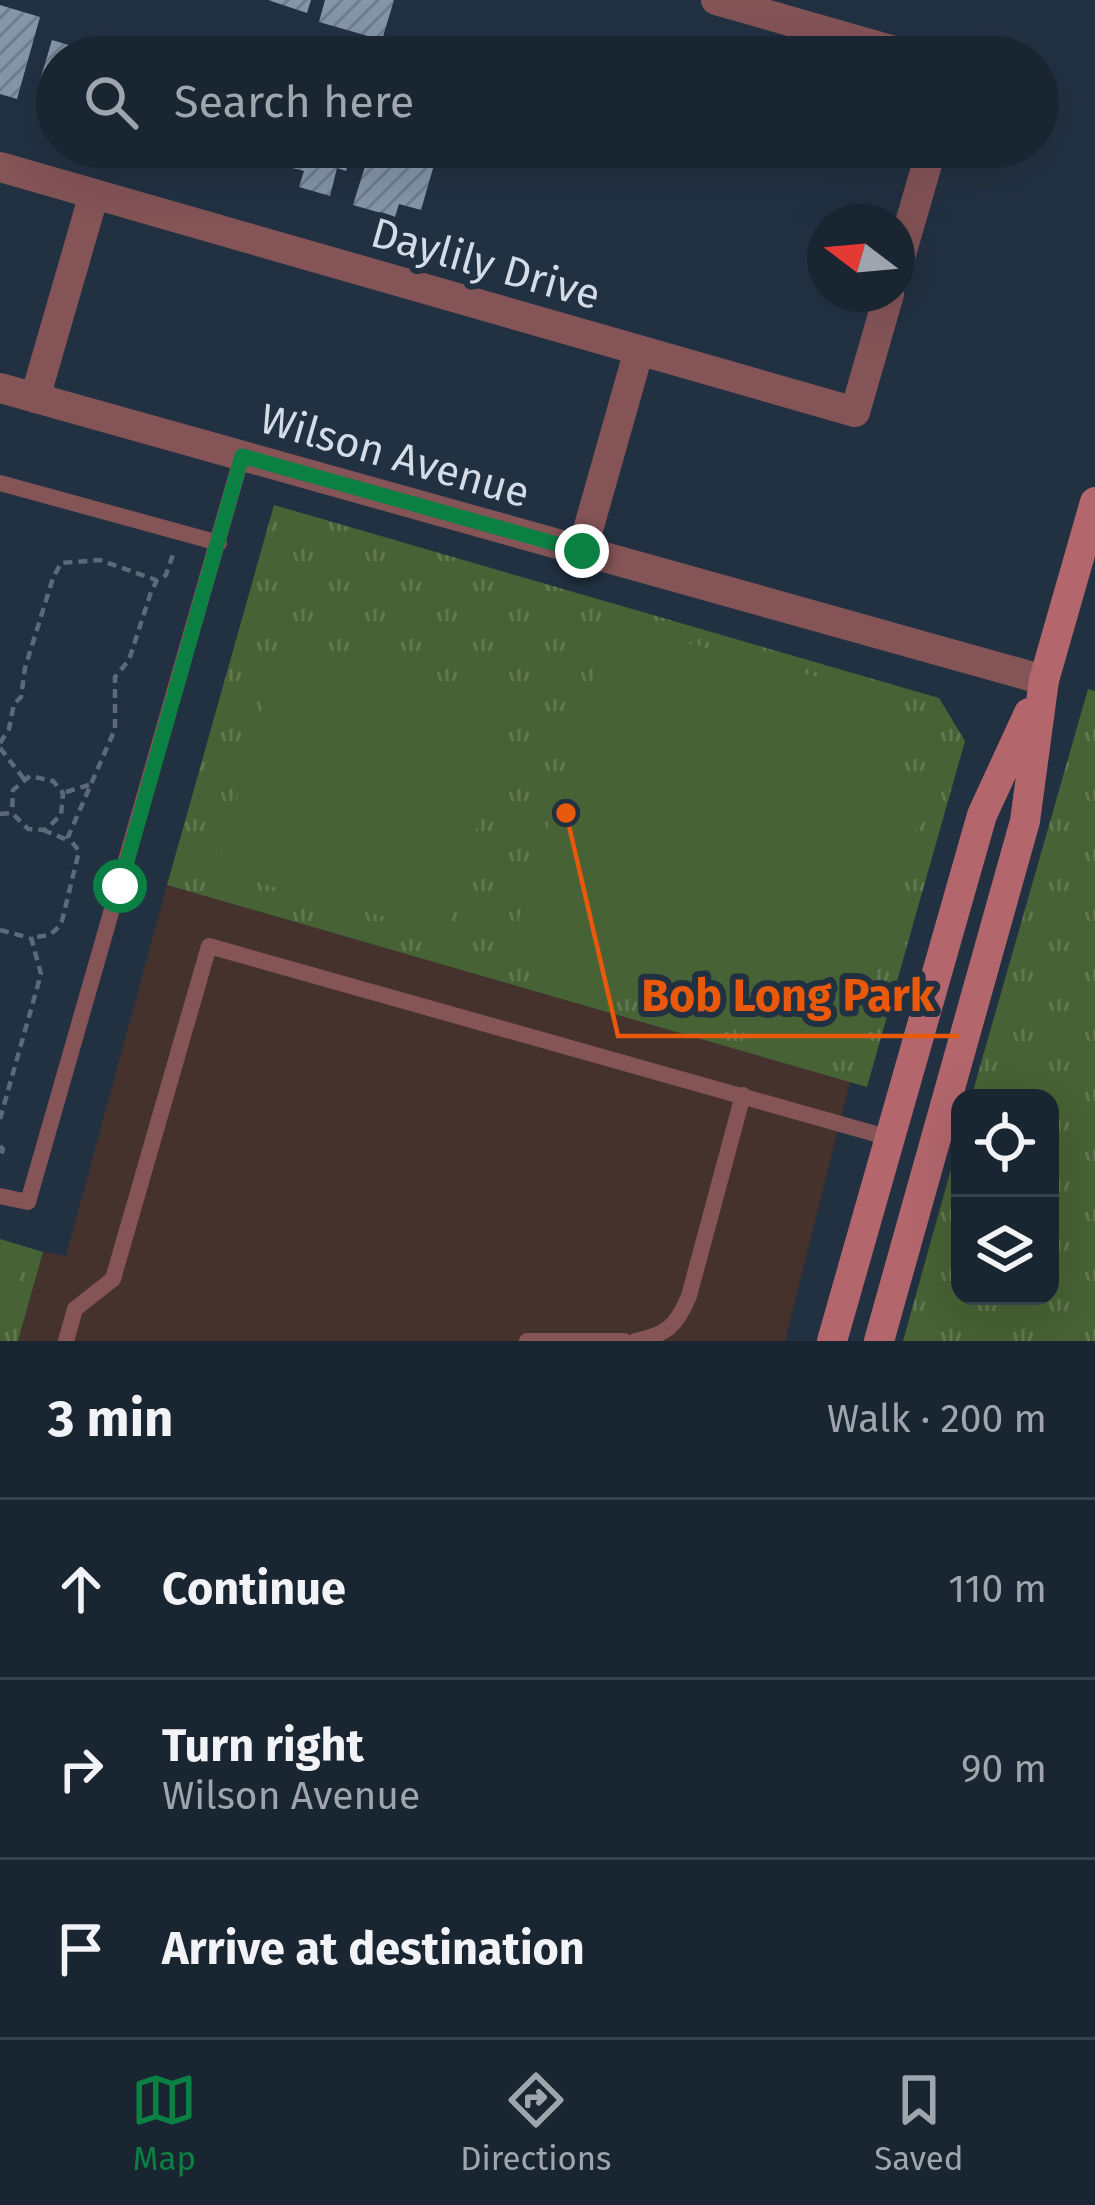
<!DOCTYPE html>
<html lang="en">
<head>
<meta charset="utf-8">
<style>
	body { margin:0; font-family:"Fira Sans",sans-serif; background:#27313e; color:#f1f3f6 }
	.controls { position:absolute; right:36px; bottom:36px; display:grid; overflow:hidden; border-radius:24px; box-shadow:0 12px 48px #0002 }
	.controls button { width:108px; height:108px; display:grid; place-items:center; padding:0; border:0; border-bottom:3px solid #38424d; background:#1a2532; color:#f1f3f6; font:60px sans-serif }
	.compass { position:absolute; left:807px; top:204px; width:108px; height:108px; border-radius:50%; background:#1a2532; box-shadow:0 12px 48px #0002; rotate:286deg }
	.stop { position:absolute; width:36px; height:36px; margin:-27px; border:9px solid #0b8043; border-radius:50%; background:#fff }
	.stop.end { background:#0b8043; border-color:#fff; box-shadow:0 3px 12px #0008 }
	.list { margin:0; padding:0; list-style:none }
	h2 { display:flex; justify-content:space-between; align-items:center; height:156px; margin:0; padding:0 48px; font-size:51px }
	h2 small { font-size:39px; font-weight:400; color:#9fa5ac }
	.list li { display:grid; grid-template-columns:78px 1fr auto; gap:36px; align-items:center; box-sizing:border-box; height:180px; padding:0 48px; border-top:3px solid #38424d }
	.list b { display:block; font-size:45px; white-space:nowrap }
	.list p { margin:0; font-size:39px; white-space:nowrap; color:#9fa5ac }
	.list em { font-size:39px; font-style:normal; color:#9fa5ac }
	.icon { flex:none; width:66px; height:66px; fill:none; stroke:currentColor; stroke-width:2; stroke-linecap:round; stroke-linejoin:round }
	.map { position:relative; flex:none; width:1095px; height:1341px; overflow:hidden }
	.search { position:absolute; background:#1a2532; box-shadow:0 12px 48px #0002; left:36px; right:36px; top:36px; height:132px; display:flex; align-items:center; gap:30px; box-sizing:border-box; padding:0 42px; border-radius:66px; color:#9fa5ac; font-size:45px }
	.sheet { height:696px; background:#1a2532 }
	nav { display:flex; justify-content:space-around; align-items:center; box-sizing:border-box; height:168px; border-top:3px solid #38424d; background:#1a2532; font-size:33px; color:#9fa5ac }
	nav a { display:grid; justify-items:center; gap:6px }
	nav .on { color:#0b8043 }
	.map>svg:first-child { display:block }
	.commercial { fill:#45322c }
	.grass { fill:url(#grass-tufts) }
	.pitch { fill:#476234 }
	.building { fill:url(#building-hatch) }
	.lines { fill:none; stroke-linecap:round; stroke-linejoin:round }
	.path { stroke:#5c6978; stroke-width:4.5; stroke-dasharray:9 6; stroke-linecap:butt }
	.lane { stroke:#845457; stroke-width:16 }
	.street { stroke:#845457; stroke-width:30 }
	.secondary { stroke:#b3676d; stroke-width:30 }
	.route { stroke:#0b8043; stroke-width:15 }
	.labels { text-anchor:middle; stroke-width:12; stroke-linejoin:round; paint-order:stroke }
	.street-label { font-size:42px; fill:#d3dce7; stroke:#223142 }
	.leader { fill:none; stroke:#e8590c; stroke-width:4.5 }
	.callout-dot { fill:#e8590c; stroke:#223142; stroke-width:4.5 }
	.callout-label { font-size:45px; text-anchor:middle; font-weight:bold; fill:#e8590c; stroke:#223142; stroke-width:12; stroke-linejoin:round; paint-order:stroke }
</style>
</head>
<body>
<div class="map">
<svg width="1095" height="1341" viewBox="0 0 1095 1341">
	<defs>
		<pattern id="grass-tufts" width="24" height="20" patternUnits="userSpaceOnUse" patternTransform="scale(3)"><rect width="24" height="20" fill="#476234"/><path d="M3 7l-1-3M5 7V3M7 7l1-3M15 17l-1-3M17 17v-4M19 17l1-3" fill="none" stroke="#617851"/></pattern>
		<pattern id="building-hatch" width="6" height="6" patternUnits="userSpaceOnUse" patternTransform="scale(3)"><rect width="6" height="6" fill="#8596ab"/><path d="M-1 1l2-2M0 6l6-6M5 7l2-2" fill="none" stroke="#707d8c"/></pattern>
	</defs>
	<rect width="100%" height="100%" fill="#223142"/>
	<path class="commercial" d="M167,885L850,1082L785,1341H18L43,1252L66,1256Z"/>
	<path class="grass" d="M274,505L939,698L965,741L867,1087L167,885Z
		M1088,689L1095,691V1341H903L960,1137V1296H1050V1098H971Z
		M0,1239L43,1252L18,1341H0Z"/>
	<path class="pitch" d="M611,623L817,677L842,690L893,732L920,815L851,1063L505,964Z
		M281,640L511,703L447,934L217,871Z
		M0,1253L25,1260L2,1341H0Z"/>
	<path class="building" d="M268,0H311L307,13Z
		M325,0H394L382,40L319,22Z
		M0,5L40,17L17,99L0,94Z
		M52,40L105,56L57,57V123L43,119L51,90L38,87Z
		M194,147H264L261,156L237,149L233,163L193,151Z
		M286,147H352L346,171L337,168L330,196L299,187L304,171L281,165Z
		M371,147H401L436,158L421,210L399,204L395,217L353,205Z"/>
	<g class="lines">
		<path class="path" d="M0,743L9,729L14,704L21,697L25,668L53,578L61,563L100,560L156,580
			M0,748L24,779
			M66,792L89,785
			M0,814L12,813L28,829L45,830L61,815L63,793L53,781L30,776L13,790L12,813
			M43,830L70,841
			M0,930L30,938
			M0,1119L41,974L31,937C45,937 55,935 62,921L79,851L68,837L115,729V677L129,660L151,592L157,580L166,575L174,551
			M0,1146L3,1149L0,1159"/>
		<path class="lane" d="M0,483L219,543
			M0,1196L28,1202L242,456
			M66,1341L75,1309L113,1279L209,946L890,1138
			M527,1341H624
			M635,1341C667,1335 677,1325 689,1296L743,1095"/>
		<path class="street" d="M716,0L915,57
			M0,167L855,412L889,294
			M897,268L932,147
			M0,388L1044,680
			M35,398L94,194
			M582,551L639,350"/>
		<path class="secondary" d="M832,1341L982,815L1029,713
			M879,1341L1025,821L1044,680L1095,502"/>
	</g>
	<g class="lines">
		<path class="route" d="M120,886L242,456L582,551"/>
	</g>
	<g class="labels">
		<g class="street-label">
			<text transform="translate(486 263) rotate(16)" y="15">Daylily Drive</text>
			<text transform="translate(395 455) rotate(16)" y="15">Wilson Avenue</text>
		</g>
	</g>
	<path class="leader" d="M566 813L618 1036H959"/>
	<circle class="callout-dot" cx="566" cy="813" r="12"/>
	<g class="callout-label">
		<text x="788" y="1011">Bob Long Park</text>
	</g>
</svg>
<div class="controls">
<button><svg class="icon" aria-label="locate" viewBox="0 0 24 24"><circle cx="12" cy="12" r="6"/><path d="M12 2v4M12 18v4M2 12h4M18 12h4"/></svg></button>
<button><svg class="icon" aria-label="layers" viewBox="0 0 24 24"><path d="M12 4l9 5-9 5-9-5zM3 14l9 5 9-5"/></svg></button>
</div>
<svg class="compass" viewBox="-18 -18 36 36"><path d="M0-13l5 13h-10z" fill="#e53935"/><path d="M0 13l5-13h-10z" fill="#9fa5ac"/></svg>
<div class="stop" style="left:120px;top:886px"></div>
<div class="stop end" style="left:582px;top:551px"></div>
<div class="search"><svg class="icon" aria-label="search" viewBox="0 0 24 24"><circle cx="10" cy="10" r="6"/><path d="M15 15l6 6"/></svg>Search here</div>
</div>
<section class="sheet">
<h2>3 min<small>Walk · 200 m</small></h2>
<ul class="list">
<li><svg class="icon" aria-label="ahead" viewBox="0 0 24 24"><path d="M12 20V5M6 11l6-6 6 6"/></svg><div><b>Continue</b></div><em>110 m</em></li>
<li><svg class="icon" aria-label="right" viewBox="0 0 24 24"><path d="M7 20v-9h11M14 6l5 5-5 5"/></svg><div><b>Turn right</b><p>Wilson Avenue</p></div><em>90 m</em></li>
<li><svg class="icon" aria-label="arrive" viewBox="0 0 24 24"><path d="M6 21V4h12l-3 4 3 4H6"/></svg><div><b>Arrive at destination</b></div></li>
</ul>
</section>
<nav>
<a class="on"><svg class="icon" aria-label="map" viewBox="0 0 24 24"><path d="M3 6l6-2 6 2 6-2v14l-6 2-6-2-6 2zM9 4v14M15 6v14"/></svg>Map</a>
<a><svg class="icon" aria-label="directions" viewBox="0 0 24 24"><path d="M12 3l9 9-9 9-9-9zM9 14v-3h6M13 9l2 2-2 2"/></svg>Directions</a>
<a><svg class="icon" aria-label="saved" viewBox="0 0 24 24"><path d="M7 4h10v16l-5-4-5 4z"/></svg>Saved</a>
</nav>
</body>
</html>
